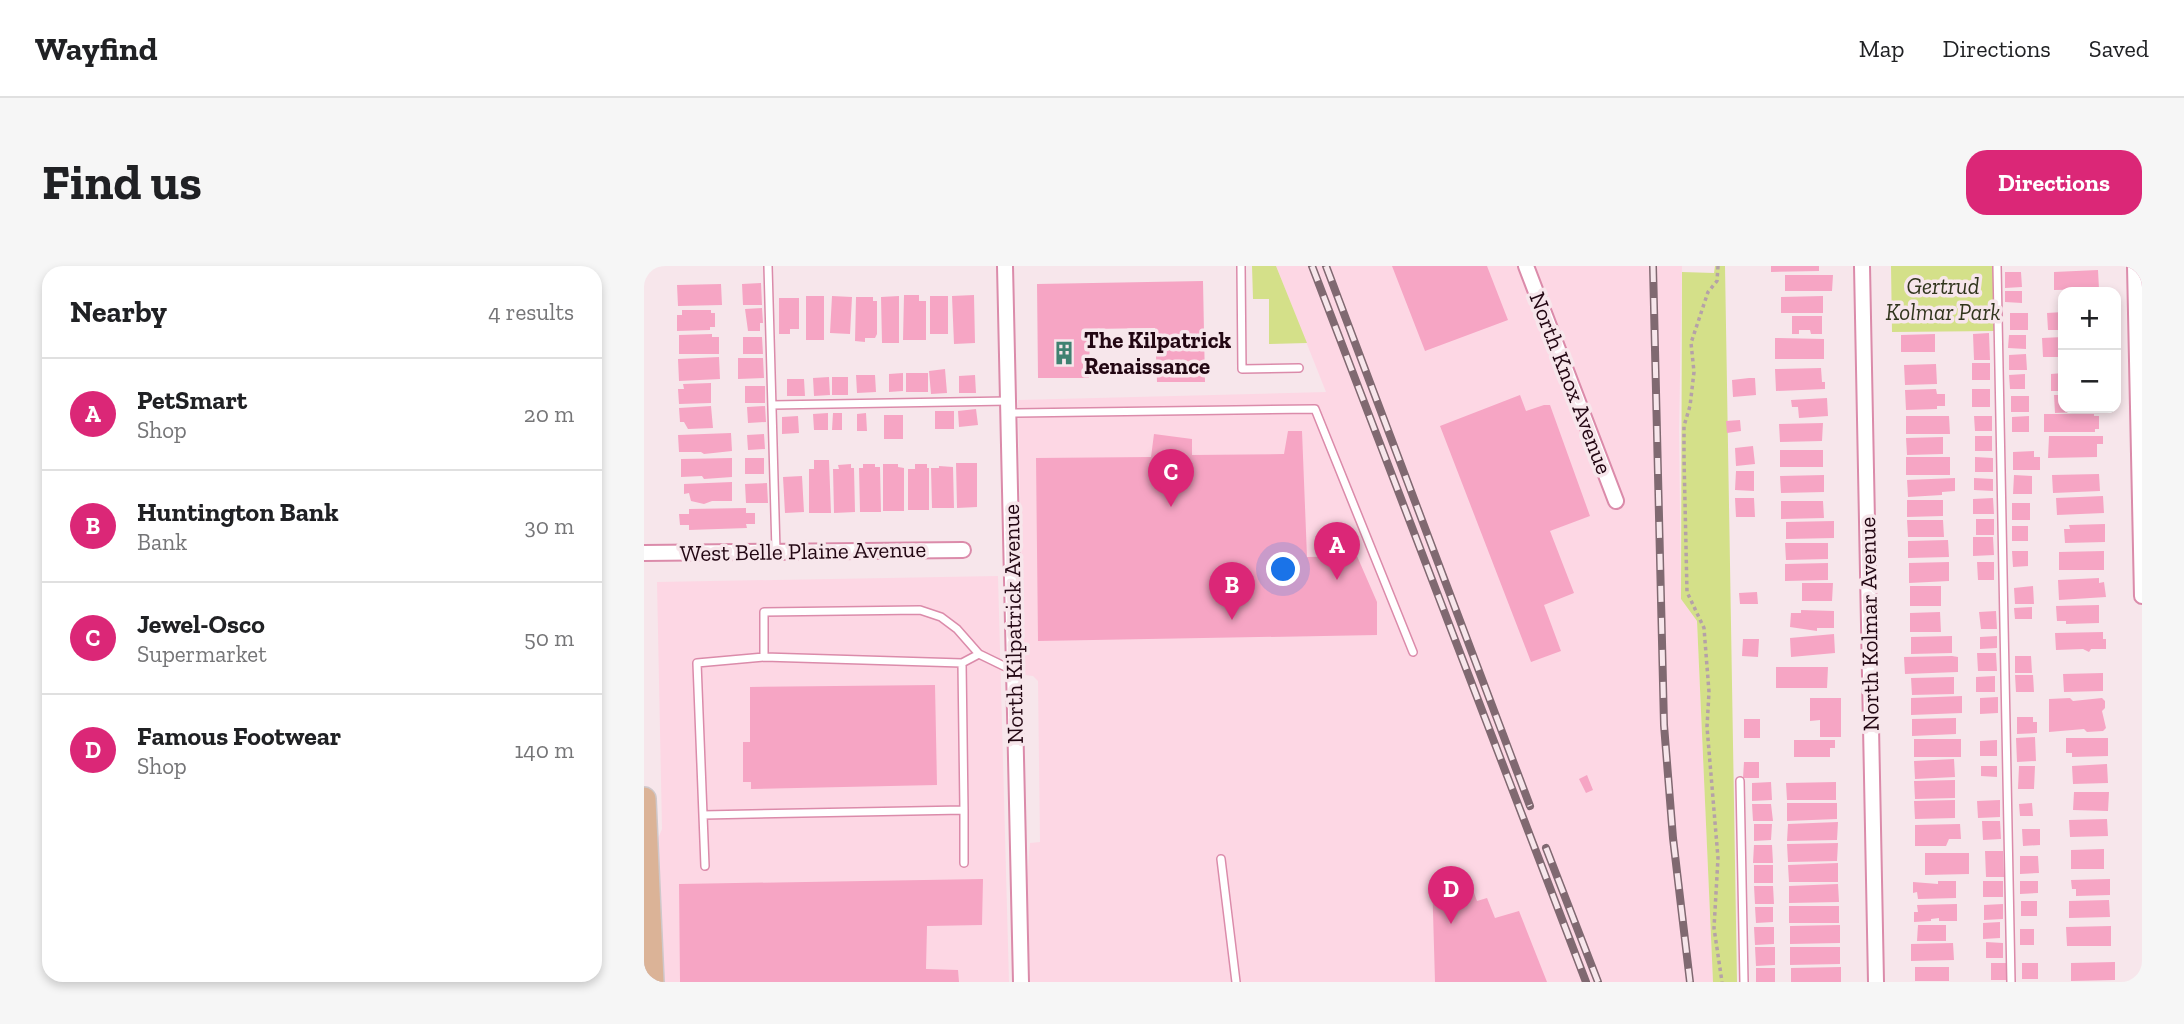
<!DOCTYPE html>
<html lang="en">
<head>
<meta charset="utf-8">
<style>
	body { margin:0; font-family:"Zilla Slab",serif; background:#f6f6f6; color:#202124 }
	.controls { position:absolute; right:21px; top:21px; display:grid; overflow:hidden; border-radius:14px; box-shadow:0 4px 10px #0003 }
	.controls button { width:63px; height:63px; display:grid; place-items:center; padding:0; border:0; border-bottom:2px solid #e0e0e0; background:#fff; color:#202124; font:35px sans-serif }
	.you { position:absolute; left:640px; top:304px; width:24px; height:24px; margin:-18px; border:5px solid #fff; border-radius:50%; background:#1a73e8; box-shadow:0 0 0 10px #1a73e833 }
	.badge { display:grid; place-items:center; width:46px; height:46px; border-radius:50%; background:#db2777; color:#fff; font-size:23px; font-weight:700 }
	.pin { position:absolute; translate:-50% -58px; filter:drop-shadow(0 2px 4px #0008) }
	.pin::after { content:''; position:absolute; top:37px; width:24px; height:21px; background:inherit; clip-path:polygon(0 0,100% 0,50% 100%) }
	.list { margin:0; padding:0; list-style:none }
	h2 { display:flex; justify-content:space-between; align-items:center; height:91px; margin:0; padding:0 28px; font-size:30px }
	h2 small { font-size:23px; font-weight:400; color:#757577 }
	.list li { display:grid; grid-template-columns:46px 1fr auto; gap:21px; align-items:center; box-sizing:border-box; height:112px; padding:0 28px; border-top:2px solid #e0e0e0 }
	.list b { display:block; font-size:26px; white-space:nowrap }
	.list p { margin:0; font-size:23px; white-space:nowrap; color:#757577 }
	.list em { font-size:23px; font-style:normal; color:#757577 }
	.map { position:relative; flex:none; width:1498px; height:716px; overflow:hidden; border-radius:21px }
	header { display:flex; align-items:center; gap:42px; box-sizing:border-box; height:98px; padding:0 35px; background:#fff; border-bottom:2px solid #e0e0e0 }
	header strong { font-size:33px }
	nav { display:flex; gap:38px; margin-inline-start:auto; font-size:24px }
	.intro { display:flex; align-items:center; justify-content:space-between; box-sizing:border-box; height:168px; padding:0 42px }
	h1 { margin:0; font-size:49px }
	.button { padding:18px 32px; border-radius:21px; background:#db2777; color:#fff; font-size:24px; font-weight:700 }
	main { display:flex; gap:42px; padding:0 42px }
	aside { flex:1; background:#fff; border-radius:21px; box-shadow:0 4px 10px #0003 }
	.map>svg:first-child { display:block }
	.built { fill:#fdd7e4 }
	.green { fill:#d4e089 }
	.building { fill:#f6a5c4 }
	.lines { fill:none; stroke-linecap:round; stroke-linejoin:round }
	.lane-casing { stroke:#db8baa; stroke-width:10 }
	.street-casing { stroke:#db8baa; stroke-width:18 }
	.primary-casing { stroke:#cfc8cb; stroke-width:26 }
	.path { stroke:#b5a1a8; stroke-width:3.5; stroke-dasharray:3.5 3.5; stroke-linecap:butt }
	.lane { stroke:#fff; stroke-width:7 }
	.street { stroke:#fff; stroke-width:14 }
	.primary { stroke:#dbb397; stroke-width:23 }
	.rail-casing { stroke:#806971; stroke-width:8 }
	.rail { stroke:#f7e6eb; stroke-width:5; stroke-dasharray:16; stroke-linecap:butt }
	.labels { text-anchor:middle; stroke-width:7; stroke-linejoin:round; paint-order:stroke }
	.park-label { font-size:23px; font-style:italic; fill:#31351d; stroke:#f7e6eb }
	.poi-label { font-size:23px; font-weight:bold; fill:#230713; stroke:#f7e6eb; text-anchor:start }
	.street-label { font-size:23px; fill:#230713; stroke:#f7e6eb }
</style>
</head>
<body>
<header>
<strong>Wayfind</strong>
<nav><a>Map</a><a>Directions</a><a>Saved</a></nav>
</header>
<div class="intro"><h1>Find us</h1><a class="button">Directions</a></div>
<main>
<aside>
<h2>Nearby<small>4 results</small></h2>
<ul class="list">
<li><span class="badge">A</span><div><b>PetSmart</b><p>Shop</p></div><em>20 m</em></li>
<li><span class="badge">B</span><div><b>Huntington Bank</b><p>Bank</p></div><em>30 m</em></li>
<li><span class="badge">C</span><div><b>Jewel-Osco</b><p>Supermarket</p></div><em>50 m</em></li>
<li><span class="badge">D</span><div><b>Famous Footwear</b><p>Shop</p></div><em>140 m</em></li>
</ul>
</aside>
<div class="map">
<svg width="1498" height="716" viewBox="0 0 1498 716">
	<rect width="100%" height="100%" fill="#f7e6eb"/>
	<path class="built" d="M632,0H1038L1035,164L1037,333L1053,355L1069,716H386L383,614L386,577L396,576L394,415L389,410L380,409L374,134L682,126Z
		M354,310L365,716H15L10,582L18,563L13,316Z"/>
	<path class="green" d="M608,0H632L663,77L625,78V33H609Z
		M1071,0H1081L1093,716H1069L1053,355L1037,333L1038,6L1070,7Z
		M1247,0H1350L1351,65L1248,66Z"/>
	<path class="building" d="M748,0H843L864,54L781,85Z
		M1127,0H1175V5L1127,6Z
		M1454,4L1455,23L1410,24V6Z
		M1361,6H1377L1378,21L1361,22Z
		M1141,9H1189L1188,25H1141Z
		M559,15L561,116H513L511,62L446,63L445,112H394L393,18Z
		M117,17L118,39H99L98,18Z
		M77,18L78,39L34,40L33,19Z
		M1361,25H1378V37L1361,36Z
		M260,29H275V35H282V74H259Z
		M330,29L331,77L310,78L308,30Z
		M162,30H180V74H162Z
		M188,30L208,31L206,68L186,67Z
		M255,30V77H238L237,31Z
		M286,30H304V68H286Z
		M1179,30V47H1137V31Z
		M212,31H229V35H233V68L231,72H221V76L211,75Z
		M135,32H155V63H146V68H135Z
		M118,42L119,57H116V65H104L101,43Z
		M38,44H67V47H71V61H66V64L33,65V49H38Z
		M1419,46V64H1404L1403,47Z
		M1366,47H1384V64H1366Z
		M1148,50H1178V68H1167L1166,64H1155V68H1148Z
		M1345,67L1346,94H1330L1329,68Z
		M68,68V71H75V88H35V69Z
		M1291,68V86H1257V69Z
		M1365,69H1382V83L1364,82Z
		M99,71H118L119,88H99Z
		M1419,71V91H1399L1398,72Z
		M1131,72L1180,73V93H1131Z
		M1382,88L1383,104H1365V89Z
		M75,91L76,113L35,115L34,93Z
		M94,92H119L120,112L94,113Z
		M1328,97H1346V114H1328Z
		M1292,98L1293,118L1261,119L1260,99Z
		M1177,102L1178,116H1181V123L1132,125L1131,103Z
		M301,103L303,127L287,128L285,105Z
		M259,107V125L245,126V108Z
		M262,107H284V126H262Z
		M1419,107V125H1407V108Z
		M1381,108V123H1366L1365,109Z
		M212,109H231L232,126L213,127Z
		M331,109L332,127H315V110Z
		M185,111L186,129L170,130L169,112Z
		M188,111H204V129H188Z
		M1105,112H1111L1112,129L1089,131L1088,114Z
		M143,113H160L161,130H143Z
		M67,117V137L35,138L34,123H40L39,118Z
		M101,120H121V137H101Z
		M1292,123L1293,128H1301V140H1293V143L1262,144L1261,124Z
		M1328,123H1346V141H1328Z
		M876,129L882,145L900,139H906L946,250L906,265L930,327L900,339L917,385L887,396L796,160Z
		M1410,129H1419V142H1454V145L1411,147Z
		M1367,130H1385V146H1367Z
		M1183,132L1184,150L1155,152L1154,141H1148L1147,134Z
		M67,140L69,162L44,163L40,156H36L35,142Z
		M121,140L122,156L104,157L103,141Z
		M332,143L334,159L315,161L314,145Z
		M291,145H310V163H291Z
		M184,147V164H170L169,148Z
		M189,147H198V164H188Z
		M222,147L223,165H213V148Z
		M1400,148H1450V150H1455V163H1451V166H1400Z
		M240,149H259V173H240Z
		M154,150L155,167L138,168V151Z
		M1262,150H1305L1306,168H1262Z
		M1330,150H1348V165H1331Z
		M1385,150V166H1368V151Z
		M1096,154L1097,165L1083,167L1082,155Z
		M1179,157L1178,175L1136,176L1135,158Z
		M644,165H658L663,291L713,290L733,336V369L394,375L392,192L507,191L510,168L548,173V189L640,188Z
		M87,167L88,185L60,188L57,186H35L34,169Z
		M120,168L121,183L104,184L103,169Z
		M1331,170H1348V185H1331Z
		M1405,170H1459V178H1453V191L1404,192Z
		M1299,171V188L1263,189L1262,172Z
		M1109,180L1111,198L1092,200L1091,182Z
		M1136,184H1179V201H1136Z
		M1390,185V191H1396V204H1369V186Z
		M1262,191H1306V209H1262Z
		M1331,191L1349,192V206H1331Z
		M88,192V211L60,213L58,210L37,211V193Z
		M101,192H120V208H101Z
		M170,194H185L187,247H165V203H170Z
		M312,197H333V241L313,242Z
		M207,198V202H210L211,246L190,247L189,203H195L194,199Z
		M219,198H231V201H236L237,246H216L215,202H219Z
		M239,198H254V201L260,202V245H239Z
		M271,198H283V202H285V244H264V203H271Z
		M295,200L309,201L310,242H288L287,202H295Z
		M1092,205H1110V225L1091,224Z
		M1455,208L1456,225L1409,227L1408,209Z
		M1180,209V226L1137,227L1136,210Z
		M1370,209L1388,210V228H1369Z
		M158,210L160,246L141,247L139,211Z
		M1311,212V225L1298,226V229L1264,231L1263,214Z
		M1330,212L1349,213V225L1330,224Z
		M88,216V235H68L60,238L47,235L45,227L40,228V218Z
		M123,217L124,237H102L101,218Z
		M1459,230L1460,247L1413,249L1412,232Z
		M1091,232H1110L1111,251H1092Z
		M1349,232L1350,248H1329V233Z
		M1263,234H1299V250L1263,251Z
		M1137,235H1179L1180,252L1137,253Z
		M1368,237H1386V254H1368Z
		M102,242V247H111V258H102L103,262L45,264V259H36L35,248H45V243Z
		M1332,253H1350V269H1332Z
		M1263,254H1299L1300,271H1264Z
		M1190,255V272L1142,273V256Z
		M1461,258V276L1421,277L1420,263H1426L1425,259Z
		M1368,260H1384V275H1368Z
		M1329,271H1349L1350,289L1329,290Z
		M1304,274L1305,291L1264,292V275Z
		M1141,277H1184V293L1142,294Z
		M1368,285H1384V300L1369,301Z
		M1460,285V304H1415V286Z
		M1305,296V315L1265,317V297Z
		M1333,296H1350V314H1334Z
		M1184,297V314L1141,315V298Z
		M1455,312V317L1460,316L1462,331L1415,334L1414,314Z
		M1158,317H1189L1188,335H1158Z
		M1266,320H1297V340H1266Z
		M1389,320L1390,338H1371L1370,322Z
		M1113,326L1114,338H1096L1095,327Z
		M1455,339V357L1422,358V355H1413L1412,340Z
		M1388,341V353H1371L1370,342Z
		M1157,344L1190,345V362H1173V365L1146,361L1147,347H1157Z
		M1352,345L1353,363H1337L1335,346Z
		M1296,346L1297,366H1266V347Z
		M1459,366V373H1462V383H1447L1445,386L1439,383L1412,384L1411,367Z
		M1190,368L1191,387L1147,391L1146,372Z
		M1308,370V387L1267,388V371Z
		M1353,370V382L1336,383V371Z
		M1099,373H1115L1114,391L1098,390Z
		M1333,387H1352L1353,405H1334Z
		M1308,390L1314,391V406L1261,408L1260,391Z
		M1371,390H1387L1388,407H1371Z
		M1132,401H1184L1183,422H1132Z
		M1459,407V425L1420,426L1419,408Z
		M1371,409H1389L1390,426H1372Z
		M1351,410V426H1332V411Z
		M1310,411V428L1268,429L1267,412Z
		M291,419L293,519L107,523V516H99V476H106V421Z
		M1318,430V447L1267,449V432Z
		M1354,431V447L1336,448V432Z
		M1166,432H1197V471H1176V454L1166,455Z
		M1426,432L1429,435L1458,432L1461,435V442L1458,445L1462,462L1459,465L1443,466L1440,463L1405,466V433Z
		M1373,451H1389V456H1393V467L1373,468Z
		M1312,452V468L1268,470V453Z
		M1100,453H1116V472H1100Z
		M1391,471L1392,495L1373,496L1372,472Z
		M1422,472H1464V490L1428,491V487H1422Z
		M1270,473H1317V491H1270Z
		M1150,474H1191V482H1186V491H1150Z
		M1353,474V490H1336V475Z
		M1310,493L1311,511L1271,513L1270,495Z
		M1100,496H1115V512H1099Z
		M1463,498L1464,517L1429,518L1428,500Z
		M1337,500H1353V511L1337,510Z
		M1375,500H1391L1390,523H1374Z
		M943,509L949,524L942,527L935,513Z
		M1311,514V532L1271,533L1270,515Z
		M1127,516L1128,534L1108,535V517Z
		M1192,516V534H1143L1142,517Z
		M1430,526H1465L1464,545L1429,544Z
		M1311,534V552L1271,553L1270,535Z
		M1356,534V551L1334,552L1333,535Z
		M1143,537H1193V553L1143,555Z
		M1388,537L1389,550H1376L1375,538Z
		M1108,538H1127L1129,555H1109Z
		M1463,553L1464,570L1426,571L1425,554Z
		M1338,555H1356L1357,573L1339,574Z
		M1194,556L1193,574L1143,575L1144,558Z
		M1110,558H1128L1127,574L1110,575Z
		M1316,558L1317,573H1305L1302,580H1271V559Z
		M1378,563H1396V579L1379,580Z
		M1194,577L1193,595L1144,596L1143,578Z
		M1110,579H1128L1129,597H1109Z
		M1460,583V603H1427V584Z
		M1341,585H1359L1360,611H1342Z
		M1281,587H1325V608L1281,609Z
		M1376,590H1394L1395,607L1376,608Z
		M1194,597V616H1145L1144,599Z
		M1110,599H1129V617H1110Z
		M824,610L833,635L843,632L851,652L875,645L903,716H791L788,611Z
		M339,613L338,659L283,660L282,703L314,704L315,716H36L35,618Z
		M1466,613V629L1432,630V623H1428L1427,614Z
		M1294,615H1312V632L1274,633L1273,626L1269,627V616L1294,618Z
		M1339,615H1359V631H1339Z
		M1376,615H1394V627L1376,628Z
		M1194,618L1195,636L1145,637V620Z
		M1110,620H1129L1130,638H1111Z
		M1465,634L1466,651L1425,652V635Z
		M1377,635H1393V650H1377Z
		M1313,638V655H1295V652L1287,653V655L1270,656V646H1274L1273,639Z
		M1359,638V653L1340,654V639Z
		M1145,640H1195V657H1145Z
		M1111,641H1129V656L1112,657Z
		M1356,656V672L1339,673V657Z
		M1196,659V677L1146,678V660Z
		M1274,659H1302V675H1273Z
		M1467,660V680H1423L1422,661Z
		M1110,661H1130V678L1111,679Z
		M1376,663H1390V679H1376Z
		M1342,676L1359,677V692H1342Z
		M1309,677L1310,694L1267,695V678Z
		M1111,681H1131V699L1112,700Z
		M1146,681H1196V698L1146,699Z
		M1471,696V714L1427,715V697Z
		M1347,697H1362V714H1347Z
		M1378,697H1394V713H1378Z
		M1197,701V716H1147V702Z
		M1271,701H1305V715H1271Z
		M1112,702H1131V716H1112Z"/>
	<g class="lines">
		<g class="lane-casing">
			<path id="lane" d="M124,0L132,285
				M597,0L598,103L655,102
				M1353,0L1367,716
				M128,139L365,135
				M365,147L671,143L769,386
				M120,391L318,397L335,388
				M318,397L320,544
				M1096,515L1100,716
				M59,549L320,544V597
				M577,593L592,716
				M61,600L53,397L120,391V346L276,344L297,351L313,363L335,388L370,405"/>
		</g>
		<g class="street-casing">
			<path id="street" d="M361,0L377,716
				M882,0L972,235
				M1218,0L1232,716
				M1491,0L1498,330
				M0,287L319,284"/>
		</g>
		<g class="primary-casing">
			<path id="primary" d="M0,533L8,716"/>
		</g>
		<path class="path" d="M1074,0L1073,15L1064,26L1047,77L1050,106L1046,140L1040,160V191L1043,326L1060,362L1065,426L1063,461L1074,592L1070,662L1078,716"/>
		<use href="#lane" class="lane"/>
		<use href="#street" class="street"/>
		<use href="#primary" class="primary"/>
		<g class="rail-casing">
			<path id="rail" d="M668,0L942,716
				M682,0L886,540
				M1009,0L1020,459L1029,572L1046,716
				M902,582L954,716"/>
		</g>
		<use href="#rail" class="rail"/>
	</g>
	<defs>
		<g id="building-bare" transform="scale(1.89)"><path d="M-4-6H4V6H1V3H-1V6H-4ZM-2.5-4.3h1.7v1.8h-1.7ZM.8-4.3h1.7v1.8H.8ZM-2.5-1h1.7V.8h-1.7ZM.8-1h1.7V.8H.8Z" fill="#408171" stroke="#f7e6eb" stroke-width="2.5" paint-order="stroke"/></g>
	</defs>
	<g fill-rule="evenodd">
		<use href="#building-bare" x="420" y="87"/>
	</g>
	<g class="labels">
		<g class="park-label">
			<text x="1299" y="28">Gertrud<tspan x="1299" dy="26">Kolmar Park</tspan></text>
		</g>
		<g class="poi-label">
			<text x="440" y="82">The Kilpatrick<tspan x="440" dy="26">Renaissance</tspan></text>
		</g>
		<g class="street-label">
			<text transform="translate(927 117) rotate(69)" y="8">North Knox Avenue</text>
			<text transform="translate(159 285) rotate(-1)" y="8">West Belle Plaine Avenue</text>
			<text transform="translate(369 358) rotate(-91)" y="8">North Kilpatrick Avenue</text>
			<text transform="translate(1225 358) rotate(-91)" y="8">North Kolmar Avenue</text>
		</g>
	</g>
</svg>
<div class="controls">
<button>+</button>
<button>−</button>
</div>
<div class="you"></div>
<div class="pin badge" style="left:693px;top:314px">A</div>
<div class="pin badge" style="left:588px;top:354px">B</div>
<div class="pin badge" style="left:527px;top:241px">C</div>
<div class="pin badge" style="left:807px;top:658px">D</div>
</div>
</main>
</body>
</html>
